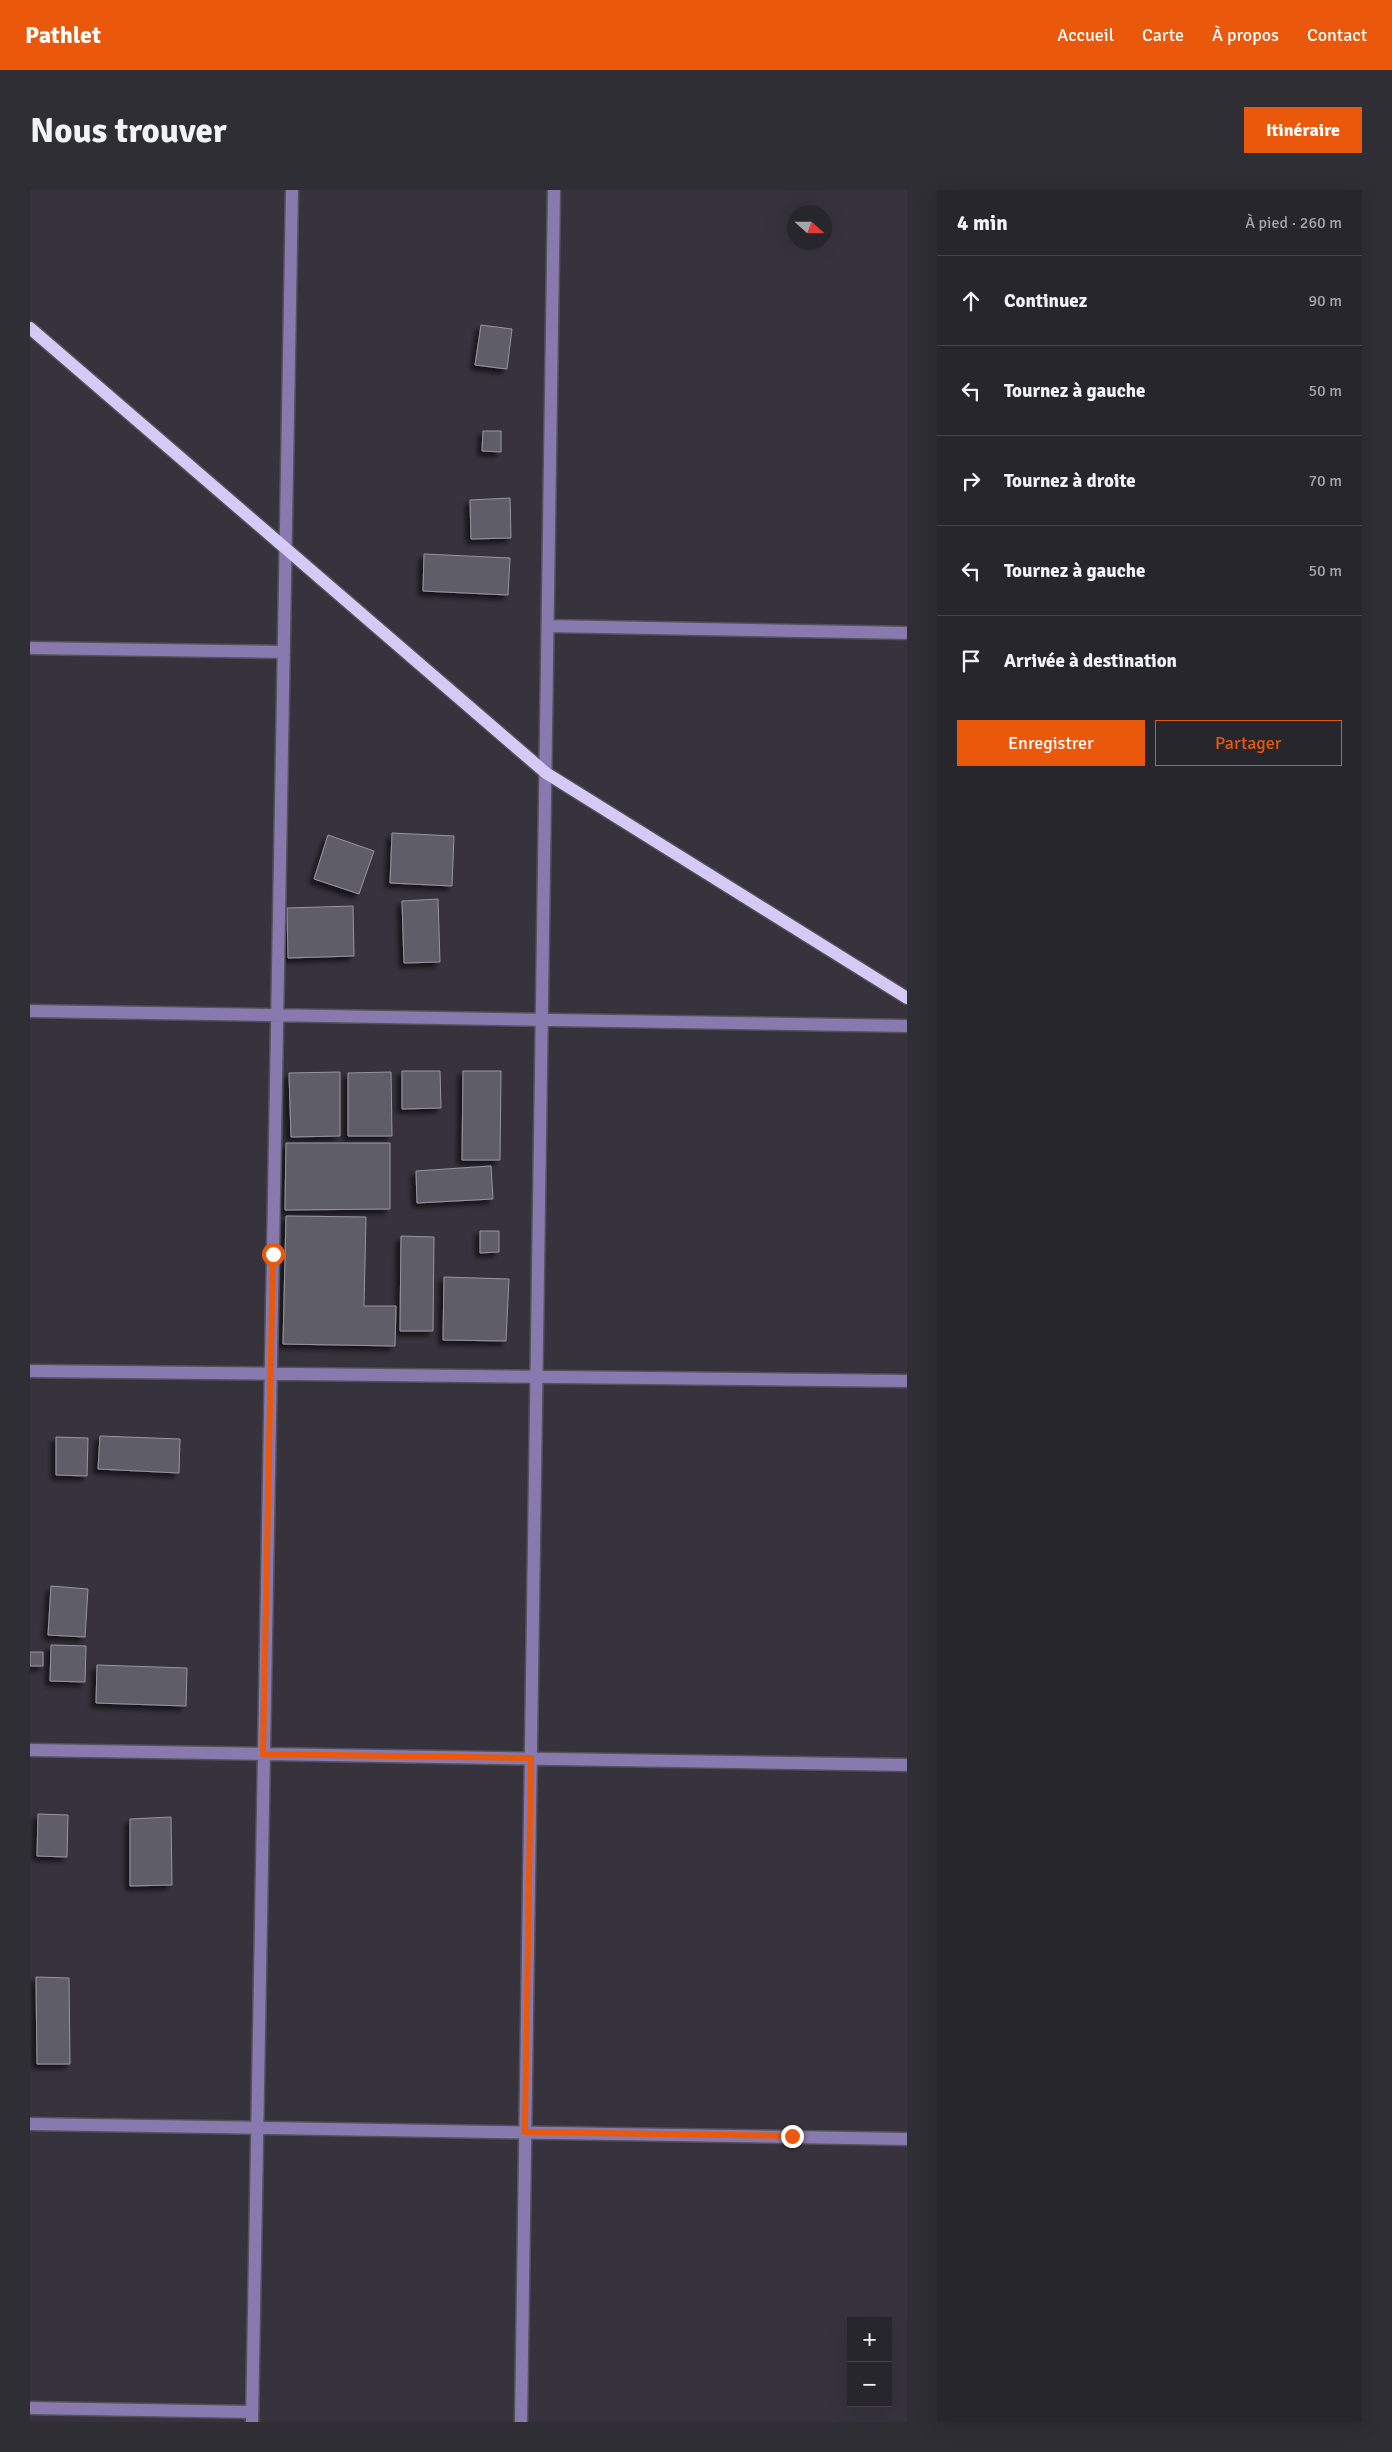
<!DOCTYPE html>
<html lang="fr">
<head>
<meta charset="utf-8">
<style>
	body { margin:0; font-family:Signika,sans-serif; background:#302e35; color:#f1f3f6 }
	.controls { position:absolute; right:15px; bottom:15px; display:grid; overflow:hidden; border-radius:0px; box-shadow:0 5px 20px #0002 }
	.controls button { width:45px; height:45px; display:grid; place-items:center; padding:0; border:0; border-bottom:1px solid #444349; background:#28262d; color:#f1f3f6; font:25px sans-serif }
	.compass { position:absolute; left:757px; top:15px; width:45px; height:45px; border-radius:50%; background:#28262d; box-shadow:0 5px 20px #0002; rotate:111deg }
	.stop { position:absolute; width:15px; height:15px; margin:-11px; border:4px solid #ea580c; border-radius:50%; background:#fff }
	.stop.end { background:#ea580c; border-color:#fff; box-shadow:0 1px 5px #0008 }
	.list { margin:0; padding:0; list-style:none }
	h2 { display:flex; justify-content:space-between; align-items:center; height:65px; margin:0; padding:0 20px; font-size:21px }
	h2 small { font-size:16px; font-weight:400; color:#a5a5aa }
	.list li { display:grid; grid-template-columns:32px 1fr auto; gap:15px; align-items:center; box-sizing:border-box; height:90px; padding:0 20px; border-top:1px solid #444349 }
	.list b { display:block; font-size:19px; white-space:nowrap }
	.list em { font-size:16px; font-style:normal; color:#a5a5aa }
	.actions { display:flex; gap:10px; padding:15px 20px }
	.actions a { flex:1; padding:11px 0; border:1px solid #ea580c; border-radius:0px; text-align:center; font-size:18px; color:#ea580c }
	.actions .main { background:#ea580c; color:#fff }
	.icon { flex:none; width:28px; height:28px; fill:none; stroke:currentColor; stroke-width:2; stroke-linecap:round; stroke-linejoin:round }
	.map { position:relative; flex:none; width:877px; height:2232px; overflow:hidden; border-radius:0px }
	header { display:flex; align-items:center; gap:30px; box-sizing:border-box; height:70px; padding:0 25px; background:#ea580c; color:#fff }
	header strong { font-size:24px }
	nav { display:flex; gap:28px; margin-inline-start:auto; font-size:18px }
	.intro { display:flex; align-items:center; justify-content:space-between; box-sizing:border-box; height:120px; padding:0 30px }
	h1 { margin:0; font-size:35px }
	.button { padding:12px 22px; border-radius:0px; background:#ea580c; color:#fff; font-size:18px; font-weight:700 }
	main { display:flex; gap:30px; padding:0 30px }
	aside { flex:1; background:#28262d; border-radius:0px; box-shadow:0 5px 20px #0002 }
	.map>svg:first-child { display:block }
	.building { fill:#5f5d66; stroke:#97959f; filter:url(#shadow) }
	.lines { fill:none; stroke-linecap:round; stroke-linejoin:round }
	.minor-casing { stroke:#54515a; stroke-width:15 }
	.major-casing { stroke:#54515a; stroke-width:15 }
	.minor { stroke:#8879af; stroke-width:12 }
	.major { stroke:#d5c9f6; stroke-width:12 }
	.route { stroke:#ea580c; stroke-width:6 }
</style>
</head>
<body>
<header>
<strong>Pathlet</strong>
<nav><a>Accueil</a><a>Carte</a><a>À propos</a><a>Contact</a></nav>
</header>
<div class="intro"><h1>Nous trouver</h1><a class="button">Itinéraire</a></div>
<main>
<div class="map">
<svg width="877" height="2232" viewBox="0 0 877 2232">
	<defs>
		<filter id="shadow"><feDropShadow dx="-4.5" dy="4.5" stdDeviation="2.5" flood-color="#0009"/></filter>
	</defs>
	<rect width="100%" height="100%" fill="#36333c"/>
	<path class="building" d="M451,135L482,139L477,179L445,175Z
		M453,241H471V262L452,261Z
		M480,308L481,348L441,349L440,310Z
		M394,364L480,368L478,405L393,401Z
		M362,643L424,646L422,696L360,693Z
		M298,645L344,661L329,704L284,689Z
		M408,709L410,772L374,773L372,711Z
		M323,716L324,766L258,768L257,718Z
		M372,881H410L411,918L372,919Z
		M433,881H471L470,970H432Z
		M310,882V946L261,947L259,883Z
		M361,882L362,946H318V883Z
		M256,953H360V1019L255,1020Z
		M461,976L463,1009L387,1013L386,981Z
		M256,1026L336,1027L334,1116H366L365,1156L253,1154Z
		M450,1041H469V1062L450,1063Z
		M371,1046L404,1047L403,1141H370Z
		M414,1087L479,1089L476,1151L413,1150Z
		M70,1246L150,1249L149,1283L68,1279Z
		M26,1247L58,1248L57,1286L26,1285Z
		M21,1396L58,1399L55,1447L18,1445Z
		M21,1455L56,1456L55,1492L20,1491Z
		M0,1462H13V1476H0Z
		M67,1475L157,1478L156,1516L66,1513Z
		M8,1624L38,1625L37,1667L7,1666Z
		M141,1627L142,1695L100,1696V1629Z
		M6,1787L39,1788L40,1874H7Z"/>
	<g class="lines">
		<g class="minor-casing">
			<path id="minor" d="M518,436L877,443
				M0,458L254,462
				M0,821L877,836
				M0,1181L877,1191
				M0,1560L877,1575
				M0,1934L877,1949
				M0,2218L222,2222
				M222,2232L262,0
				M491,2232L524,0"/>
		</g>
		<g class="major-casing">
			<path id="major" d="M0,138L516,583L877,808"/>
		</g>
		<use href="#minor" class="minor"/>
		<use href="#major" class="major"/>
	</g>
	<g class="lines">
		<path class="route" d="M243,1064L233,1564L501,1568L495,1942L762,1946"/>
	</g>
</svg>
<div class="controls">
<button>+</button>
<button>−</button>
</div>
<svg class="compass" viewBox="-18 -18 36 36"><path d="M0-13l5 13h-10z" fill="#e53935"/><path d="M0 13l5-13h-10z" fill="#a5a5aa"/></svg>
<div class="stop" style="left:243px;top:1064px"></div>
<div class="stop end" style="left:762px;top:1946px"></div>
</div>
<aside>
<h2>4 min<small>À pied · 260 m</small></h2>
<ul class="list">
<li><svg class="icon" aria-label="ahead" viewBox="0 0 24 24"><path d="M12 20V5M6 11l6-6 6 6"/></svg><div><b>Continuez</b></div><em>90 m</em></li>
<li><svg class="icon" aria-label="left" viewBox="0 0 24 24"><path d="M17 20v-9H6M10 6l-5 5 5 5"/></svg><div><b>Tournez à gauche</b></div><em>50 m</em></li>
<li><svg class="icon" aria-label="right" viewBox="0 0 24 24"><path d="M7 20v-9h11M14 6l5 5-5 5"/></svg><div><b>Tournez à droite</b></div><em>70 m</em></li>
<li><svg class="icon" aria-label="left" viewBox="0 0 24 24"><path d="M17 20v-9H6M10 6l-5 5 5 5"/></svg><div><b>Tournez à gauche</b></div><em>50 m</em></li>
<li><svg class="icon" aria-label="arrive" viewBox="0 0 24 24"><path d="M6 21V4h12l-3 4 3 4H6"/></svg><div><b>Arrivée à destination</b></div></li>
</ul>
<div class="actions"><a class="main">Enregistrer</a><a>Partager</a></div>
</aside>
</main>
</body>
</html>
